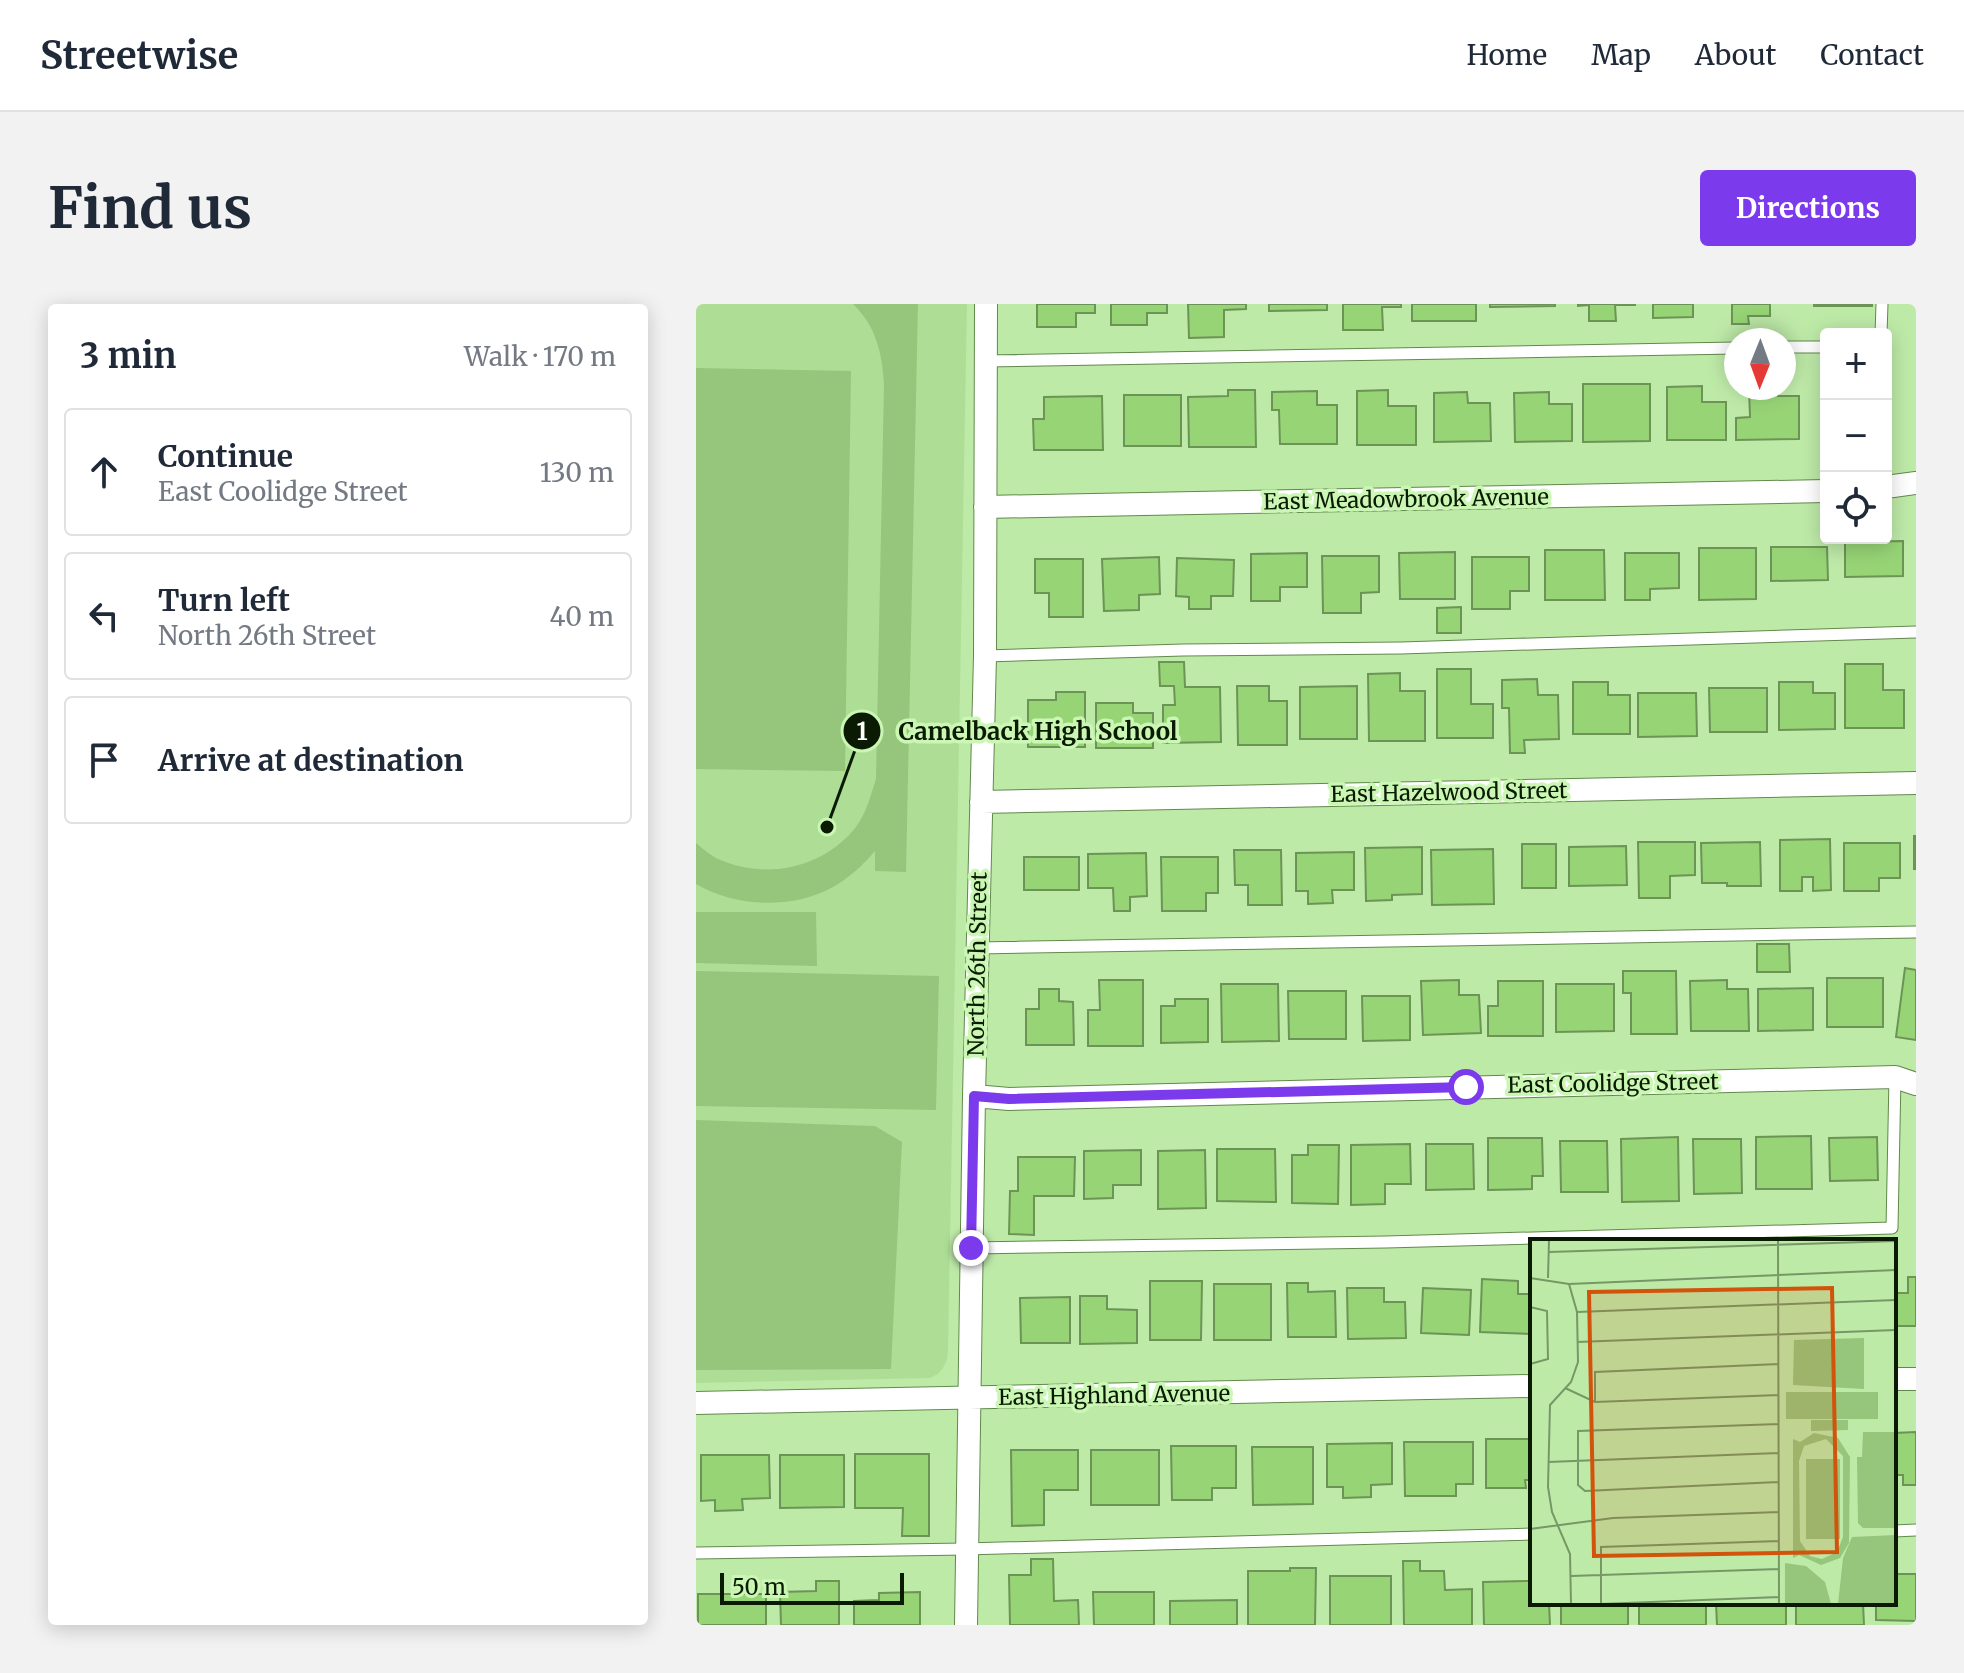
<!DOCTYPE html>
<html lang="en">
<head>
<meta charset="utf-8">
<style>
	body { margin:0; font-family:Merriweather,serif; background:#f2f2f3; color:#1f2937 }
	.controls { position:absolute; right:24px; top:24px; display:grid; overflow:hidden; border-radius:8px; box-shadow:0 4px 20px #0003 }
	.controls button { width:72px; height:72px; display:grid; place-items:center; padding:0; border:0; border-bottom:2px solid #e0e1e3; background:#fff; color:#1f2937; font:40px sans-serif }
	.compass { position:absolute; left:1028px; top:24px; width:72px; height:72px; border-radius:50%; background:#fff; box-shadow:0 4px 20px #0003; rotate:181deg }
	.scale { position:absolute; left:24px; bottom:20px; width:184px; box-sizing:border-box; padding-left:8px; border:4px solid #0b1a03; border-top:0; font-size:22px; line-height:28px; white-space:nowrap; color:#0b1a03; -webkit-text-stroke:6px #cbf7b4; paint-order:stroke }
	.stop { position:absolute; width:24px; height:24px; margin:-18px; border:6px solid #7c3aed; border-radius:50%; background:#fff }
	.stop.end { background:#7c3aed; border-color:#fff; box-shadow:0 2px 8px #0008 }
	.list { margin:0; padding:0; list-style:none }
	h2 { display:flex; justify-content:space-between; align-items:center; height:104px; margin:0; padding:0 32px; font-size:34px }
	h2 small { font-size:26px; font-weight:400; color:#747a83 }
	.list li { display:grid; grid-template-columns:52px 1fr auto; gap:24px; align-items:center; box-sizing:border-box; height:128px; margin:0 16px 16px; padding:0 16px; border:2px solid #e0e1e3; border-radius:8px }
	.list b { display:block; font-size:30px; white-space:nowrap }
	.list p { margin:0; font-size:26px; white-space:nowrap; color:#747a83 }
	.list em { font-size:26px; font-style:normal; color:#747a83 }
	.icon { flex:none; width:44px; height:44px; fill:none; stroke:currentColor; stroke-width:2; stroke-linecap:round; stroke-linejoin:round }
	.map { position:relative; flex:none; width:1220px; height:1321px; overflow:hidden; border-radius:8px }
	header { display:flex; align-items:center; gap:48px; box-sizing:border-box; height:112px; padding:0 40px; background:#fff; border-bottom:2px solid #e0e1e3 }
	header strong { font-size:38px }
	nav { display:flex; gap:44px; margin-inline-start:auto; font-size:28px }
	.intro { display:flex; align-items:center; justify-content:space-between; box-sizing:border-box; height:192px; padding:0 48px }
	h1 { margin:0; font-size:56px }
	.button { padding:20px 36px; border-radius:8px; background:#7c3aed; color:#fff; font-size:28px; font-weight:700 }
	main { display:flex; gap:48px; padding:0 48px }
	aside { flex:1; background:#fff; border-radius:8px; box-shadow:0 4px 20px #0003 }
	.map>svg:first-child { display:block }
	.built { fill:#aede96 }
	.green { fill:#95c67b }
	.building { fill:#97d476; stroke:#6c9456; stroke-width:2 }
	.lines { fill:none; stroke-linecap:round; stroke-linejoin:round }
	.service-casing { stroke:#61894c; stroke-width:13 }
	.minor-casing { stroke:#61894c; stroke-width:24 }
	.service { stroke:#fff; stroke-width:11 }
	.minor { stroke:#fff; stroke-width:22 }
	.route { stroke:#7c3aed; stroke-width:10 }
	.labels { text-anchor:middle; stroke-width:7; stroke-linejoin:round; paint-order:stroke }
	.street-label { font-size:22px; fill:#0b1a03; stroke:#cbf7b4 }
	.inset-road { fill:none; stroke:#769766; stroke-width:2 }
	.view { fill:#d2530b; fill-opacity:0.15; stroke:#d2530b; stroke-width:4 }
	.inset-edge { fill:none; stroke:#0b1a03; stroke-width:4 }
	.leader { fill:none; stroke:#0b1a03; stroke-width:3 }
	.callout-dot { fill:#0b1a03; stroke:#cbf7b4; stroke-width:3 }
	.mark-label { font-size:24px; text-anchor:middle; font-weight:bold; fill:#fff }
	.callout-label { font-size:24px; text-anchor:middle; font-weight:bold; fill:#0b1a03; stroke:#cbf7b4; stroke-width:7; stroke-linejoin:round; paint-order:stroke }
</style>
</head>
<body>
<header>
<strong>Streetwise</strong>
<nav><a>Home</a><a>Map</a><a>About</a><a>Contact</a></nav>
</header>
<div class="intro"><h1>Find us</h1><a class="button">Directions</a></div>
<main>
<aside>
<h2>3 min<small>Walk · 170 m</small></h2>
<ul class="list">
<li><svg class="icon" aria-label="ahead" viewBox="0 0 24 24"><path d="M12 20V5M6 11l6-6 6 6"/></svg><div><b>Continue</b><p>East Coolidge Street</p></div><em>130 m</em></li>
<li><svg class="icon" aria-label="left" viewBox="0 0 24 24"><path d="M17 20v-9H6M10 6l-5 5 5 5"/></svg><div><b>Turn left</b><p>North 26th Street</p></div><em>40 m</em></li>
<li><svg class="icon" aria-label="arrive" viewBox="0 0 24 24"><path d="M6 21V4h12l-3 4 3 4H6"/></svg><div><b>Arrive at destination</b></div></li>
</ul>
</aside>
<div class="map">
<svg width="1220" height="1321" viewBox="0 0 1220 1321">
	<rect width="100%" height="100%" fill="#beeaa8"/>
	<path class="built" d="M0,0H271L252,1047L251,1056L247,1064L242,1070L234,1074L0,1079Z"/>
	<path class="green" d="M157,0H222L210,568L179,567V547C167,561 153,574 137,583C96,606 39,603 0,580V539C6,544 13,550 20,554C65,575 118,567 153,531C168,517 174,494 180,475L188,80C186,49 180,22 157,0Z
		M0,64L155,67L149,467L0,465Z
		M0,608H120L121,662L0,659Z
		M0,667L243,672L240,806L0,802Z
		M0,816L179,822L206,838L195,1065L0,1066Z"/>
	<path class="building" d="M341,0H399V9H380V23H341Z
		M415,0H471V9H451V21H415Z
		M492,0H550V5L528,6V33L493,34Z
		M573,0H631V6L573,7Z
		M647,0H705V3H686L687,26H647Z
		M716,0H780V17H716Z
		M794,0H859V2L794,3Z
		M882,0H939V1H919L920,17H893V1L882,2Z
		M957,0H997V13L957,14Z
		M1036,0H1074V12H1052L1053,20H1036Z
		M1118,0H1176V2H1118Z
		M887,80H954V137L887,138Z
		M1126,80H1130V119Z
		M1006,82V98H1030V136H971V83Z
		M1053,84H1082V92H1103V135L1040,136V114L1054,113Z
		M532,86H559L560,143H493L492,93L532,92Z
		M692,86V102H720V141H661V87Z
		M621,87V101H641V140H584L583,106H576V88Z
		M771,88L772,99H794L795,137L738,138V89Z
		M853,88V100H876V137L819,138L818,89Z
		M428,91H485V142H428Z
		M406,92L407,146H338L337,115H348V93Z
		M1207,237V272L1149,273V238Z
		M1075,243H1131L1132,276L1075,277Z
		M1003,244H1060V295L1003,296Z
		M849,246H908L909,296H849Z
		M759,248V295H704L703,249Z
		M611,249V283H584V297H555V250Z
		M929,249H983V284L954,285V296H929Z
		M626,252H683V288L665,289V309H627Z
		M463,253L464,290L443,291V306L408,307L406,255Z
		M776,253H833V287H814V305H776Z
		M481,254L538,256L537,292H515V305H493V293L480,292Z
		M339,255H387V313H353V289H339Z
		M765,303V329H741V304Z
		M463,358H488L489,383H524L525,438L467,439V401H479L478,382H464Z
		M1149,360H1187V386H1208V424H1149Z
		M741,365H775V400H797V434H741Z
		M704,369V387H729V437H673L672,370Z
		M841,375L842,391H862L863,435L828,436L829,449H814L813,404H806V376Z
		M877,378H912V391H934V430H877Z
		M1083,378H1117V389H1139V425L1083,426Z
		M541,382H573V397H591V441H542Z
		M661,382V435H604V383Z
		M1013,384H1071V428H1014Z
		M360,388H389V443H332V396H360Z
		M942,389H1000L1001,432L942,433Z
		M400,399H437V409H457V444H400Z
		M1218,532H1220V565H1218Z
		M1134,535L1135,586L1117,587V573H1106V587H1084V536Z
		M942,538H999V571L974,572V594H943Z
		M1064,538L1065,582H1031V579H1006L1005,539Z
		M1148,539H1204V574H1183V587H1148Z
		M826,540H860V584H826Z
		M930,542L931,581L873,582V543Z
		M726,543V590L696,591V596L670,597L669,544Z
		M797,545L798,600L736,601L735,546Z
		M538,546H585L586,601H552V581H539Z
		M658,548V586H636L637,599L612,600V587H600V549Z
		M450,549L451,592L434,593V607H418L417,584H392V550Z
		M328,553H383V586H328Z
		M465,553H522V589H510V607H466Z
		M1061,640H1093L1094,668H1061Z
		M1209,664L1220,666V736L1200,733Z
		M927,667H980L981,730H935V689H927Z
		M1131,674H1187V723H1131Z
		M403,676H447V742H392V706H404Z
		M763,676V691H783L785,729L727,731L725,677Z
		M1031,676V685H1052L1053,727H995L994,677Z
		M802,677H847V732H792V702H802Z
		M525,680H582L583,737L526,738Z
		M860,680H918V727L860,728Z
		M1117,684V726L1062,727V685Z
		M343,685H363V697L377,698L378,741H330V705H343Z
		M592,687H650V735H593Z
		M666,692H714V736L667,737Z
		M479,695H512V738L465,739V702H479Z
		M1115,832L1116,885H1060V833Z
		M982,833L983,897L926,898L925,835Z
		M1181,833L1182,876L1134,877L1133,834Z
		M792,834H846L847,872H836V885L792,886Z
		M997,835H1045L1046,889L998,890Z
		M864,837H911L912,888H865Z
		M714,840L715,880H689V900L655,901V841Z
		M730,840H777L778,885L730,886Z
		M612,841H643L642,900L596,899V851H612Z
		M521,845H579L580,898L521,897Z
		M445,846V881H417V894L388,895V847Z
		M509,846L510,904L462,905V847Z
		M322,853H379L378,892H338V931L313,930L314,887H322Z
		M1212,973H1220V1022H1198V989H1212Z
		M786,975L822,977V990H836V1030L784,1028Z
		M454,977H506L505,1036H454Z
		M591,979H612V988L639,987L640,1033H592Z
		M518,980H575V1036H518Z
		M651,984H688V998H709L710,1034L652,1035Z
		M727,984L775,986L773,1031L725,1029Z
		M384,992H411V1005L441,1006V1039L384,1040Z
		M374,993V1039H325L324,994Z
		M1220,1128V1181H1207V1171H1198V1129Z
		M790,1135H836V1176H829L830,1184H790Z
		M708,1138H777V1180H760V1192H709Z
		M696,1139V1180L675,1181V1193L647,1194V1183H631V1140Z
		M475,1142H540V1184H516V1196H476Z
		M556,1143H617V1200L557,1201Z
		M315,1146H382V1186H348V1221L316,1222Z
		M395,1146H463V1201H395Z
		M159,1150H233V1232H206L207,1204H159Z
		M5,1151H73L74,1194L46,1195L47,1206L19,1207V1196L5,1197Z
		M84,1151H148V1203L84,1204Z
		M335,1255H357L358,1297L382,1296L383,1321H314L313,1271H335Z
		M707,1257H724V1267H748L749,1286L776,1285V1321H708Z
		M594,1264H620L619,1321H552V1267H594Z
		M1198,1270H1220V1317L1180,1316V1299H1198Z
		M634,1272H695V1321H634Z
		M120,1277H143V1321H85L84,1288L120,1287Z
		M833,1277V1281H836V1299H853L854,1321H788L787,1278Z
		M224,1288V1321H158V1297L183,1296V1289Z
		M397,1288H458V1321H398Z
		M2,1290H70V1321H2Z
		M541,1296V1321H474V1297Z
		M865,1299H932V1321H865Z
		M943,1299H1010V1321H943Z
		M1020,1299H1090V1321H1021Z
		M1100,1299H1167L1168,1321H1100Z"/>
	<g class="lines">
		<g class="service-casing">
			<path id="service" d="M1185,30L1186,0
				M1088,43H1130
				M289,57L1040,44
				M289,352L487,346L705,344L1220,328
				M282,644L1220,628
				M275,944L690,938L1196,924L1199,773
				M1198,1227L1220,1226
				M0,1249L270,1245L836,1230"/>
		</g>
		<g class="minor-casing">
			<path id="minor" d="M1190,183L1220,179
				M289,203L1130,187
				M285,498L1220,479
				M278,792L313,795L1199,773L1220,780
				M1198,1075H1220
				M0,1099L836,1082
				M270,1321L278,792L289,352L290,0"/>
		</g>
		<use href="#service" class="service"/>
		<use href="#minor" class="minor"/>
	</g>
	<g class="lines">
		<path class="route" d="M275,944L278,792L313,795L770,783"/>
	</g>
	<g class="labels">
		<g class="street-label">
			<text transform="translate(710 195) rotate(-1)" y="8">East Meadowbrook Avenue</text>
			<text transform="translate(753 488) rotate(-1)" y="8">East Hazelwood Street</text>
			<text transform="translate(281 660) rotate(-89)" y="8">North 26th Street</text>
			<text transform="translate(917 779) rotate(-1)" y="8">East Coolidge Street</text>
			<text transform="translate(418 1091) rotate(-1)" y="8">East Highland Avenue</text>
		</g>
	</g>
	<g transform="translate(834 935)">
		<rect width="366" height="366" fill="#beeaa8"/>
		<path d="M334,99V150L263,146L264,101ZM256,153H348V180H256ZM281,181H318V191L281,192ZM333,193H366V289H333L328,284L327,218H332ZM284,194L308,199L320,218L319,304L310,319L291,326L269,316L263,319V200L270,203ZM296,200L313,217V298L307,313L292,320L280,317L270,302L269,222L274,207ZM276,220H310V300H276ZM366,296V365H308L313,319L322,298ZM255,324L276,327L295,343L301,365H255Z" fill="#95c67b" fill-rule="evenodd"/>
		<path class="inset-road" d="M248,1L249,365M19,13L366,2M0,39L39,45L366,31M18,39L19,1M39,45L47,73L48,123L41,143L20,166L18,248L22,273L40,315L41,365M0,68L17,72L18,120L0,125M47,73L366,61M47,103L366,91M35,149L65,163L249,156M65,163V133L249,125M18,223L248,214M248,243L55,252L48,246V192L249,185M0,290L83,279L249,273M41,337L249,330M249,358L71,365V308L249,302"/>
		<path class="view" d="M302,49L307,313L64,317L59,53Z"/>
		<rect width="366" height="366" class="inset-edge"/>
	</g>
	<path class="leader" d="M131 523L166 427"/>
	<g class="callout-dot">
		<circle cx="131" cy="523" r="8"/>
		<circle cx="166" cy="427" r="20"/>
	</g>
	<g class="mark-label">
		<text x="166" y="436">1</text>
	</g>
	<g class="callout-label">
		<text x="342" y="436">Camelback High School</text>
	</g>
</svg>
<div class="controls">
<button>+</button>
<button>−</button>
<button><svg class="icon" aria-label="locate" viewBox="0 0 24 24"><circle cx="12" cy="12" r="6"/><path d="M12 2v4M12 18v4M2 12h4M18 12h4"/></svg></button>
</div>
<svg class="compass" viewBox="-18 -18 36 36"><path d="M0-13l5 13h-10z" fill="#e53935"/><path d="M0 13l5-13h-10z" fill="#747a83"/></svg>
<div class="scale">50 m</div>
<div class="stop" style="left:770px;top:783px"></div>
<div class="stop end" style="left:275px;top:944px"></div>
</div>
</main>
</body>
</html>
